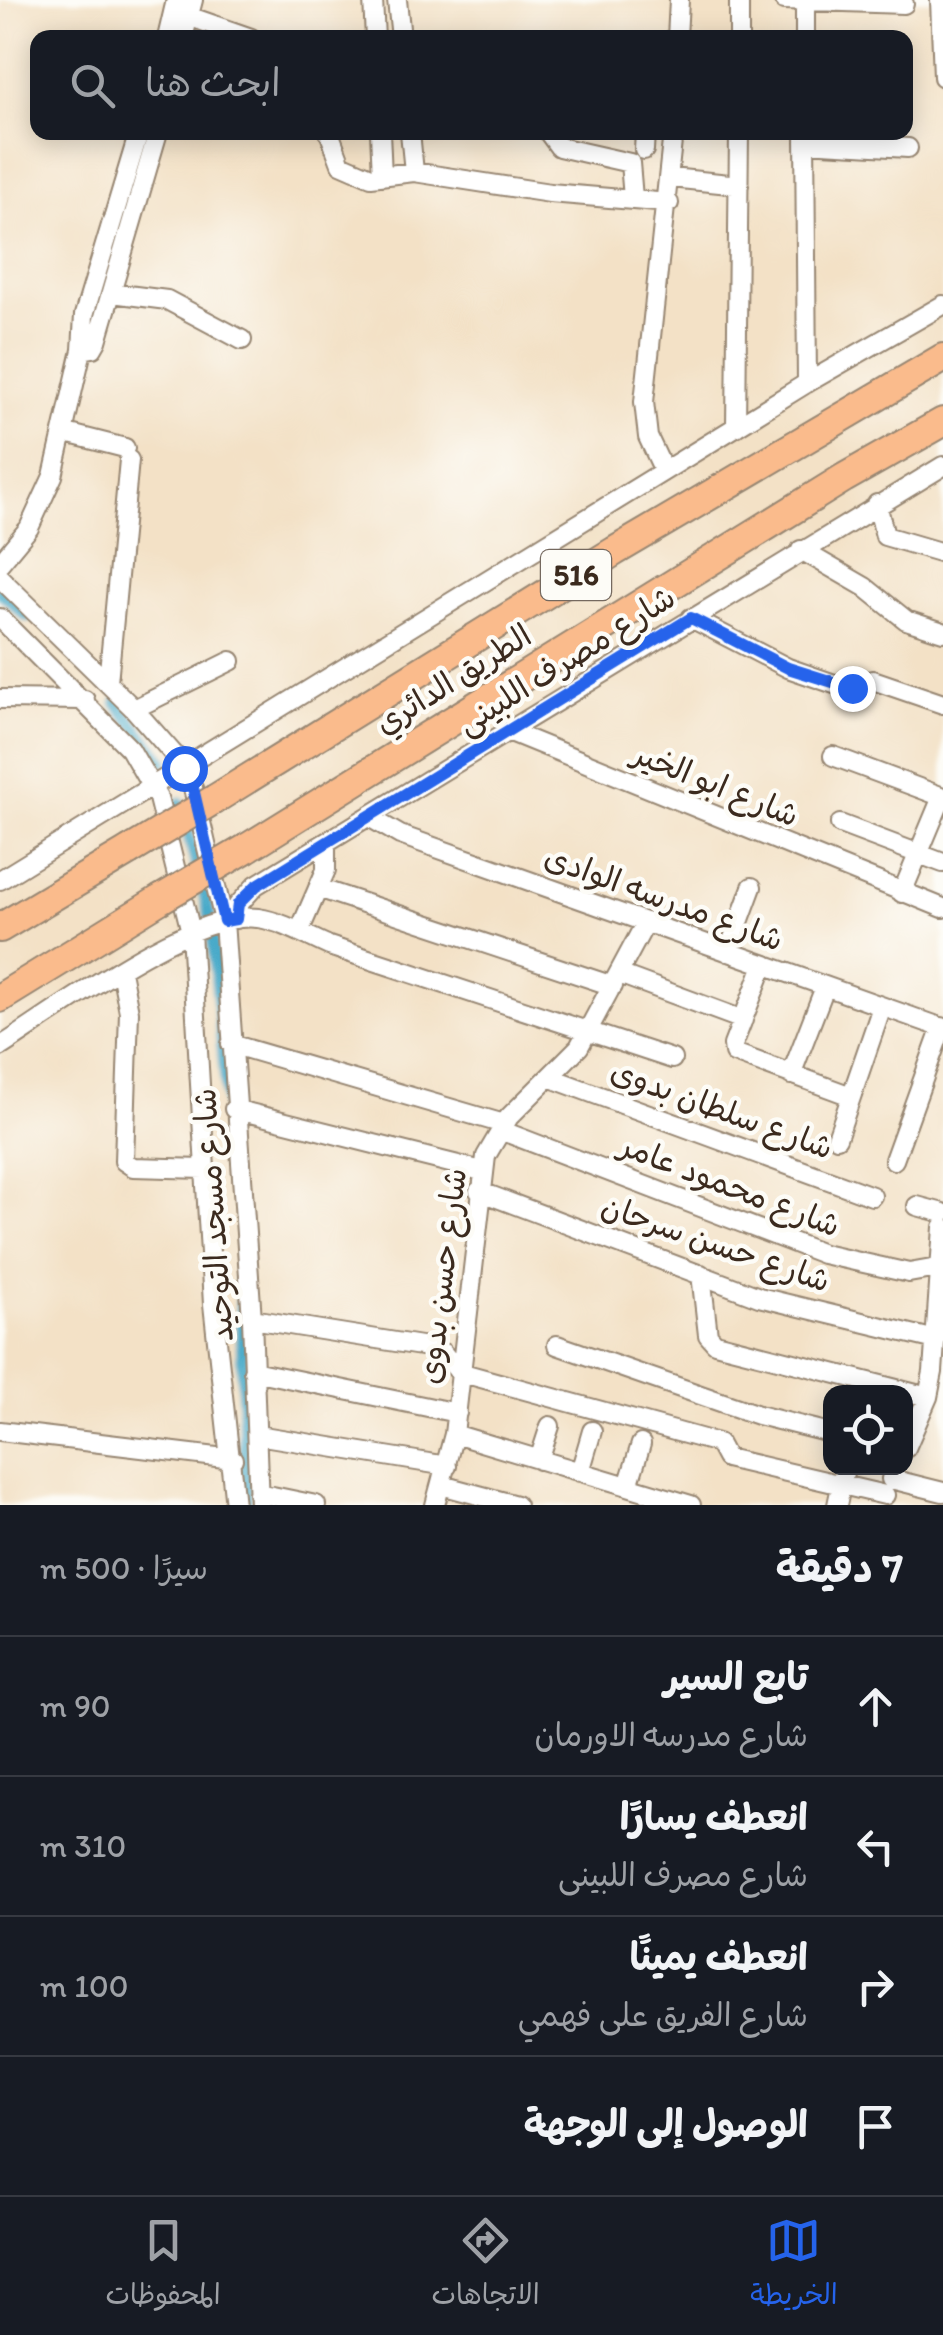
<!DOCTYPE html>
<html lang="ar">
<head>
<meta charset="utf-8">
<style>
	body { margin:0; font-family:Itim,"Playpen Sans Arabic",sans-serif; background:#242831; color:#f1f3f6; direction:rtl }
	.controls { position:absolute; right:30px; bottom:30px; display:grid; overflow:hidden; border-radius:20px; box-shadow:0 5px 25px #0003 }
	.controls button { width:90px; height:90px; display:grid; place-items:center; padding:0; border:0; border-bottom:2px solid #363941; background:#171b24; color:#f1f3f6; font:50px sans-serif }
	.stop { position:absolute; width:30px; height:30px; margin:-22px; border:8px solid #2563eb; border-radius:50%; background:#fff }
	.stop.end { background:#2563eb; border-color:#fff; box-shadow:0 2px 10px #0008 }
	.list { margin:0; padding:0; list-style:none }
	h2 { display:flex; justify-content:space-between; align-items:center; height:130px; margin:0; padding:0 40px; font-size:42px }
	h2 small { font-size:32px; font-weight:400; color:#9ea1a6 }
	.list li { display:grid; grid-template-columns:65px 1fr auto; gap:30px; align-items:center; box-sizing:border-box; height:140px; padding:0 40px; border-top:2px solid #363941 }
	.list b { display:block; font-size:38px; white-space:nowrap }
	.list p { margin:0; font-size:32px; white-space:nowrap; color:#9ea1a6 }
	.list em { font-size:32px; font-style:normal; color:#9ea1a6 }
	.icon { flex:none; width:55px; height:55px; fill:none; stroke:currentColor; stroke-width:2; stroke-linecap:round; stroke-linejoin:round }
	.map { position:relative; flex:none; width:943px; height:1505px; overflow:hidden; direction:ltr }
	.search { position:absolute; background:#171b24; box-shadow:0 5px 25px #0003; left:30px; right:30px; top:30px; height:110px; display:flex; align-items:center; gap:25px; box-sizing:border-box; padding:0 35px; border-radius:20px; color:#9ea1a6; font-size:38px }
	.sheet { height:690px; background:#171b24 }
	nav { display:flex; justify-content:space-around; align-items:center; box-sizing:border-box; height:140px; border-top:2px solid #363941; background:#171b24; font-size:28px; color:#9ea1a6 }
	nav a { display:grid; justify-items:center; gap:5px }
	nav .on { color:#2563eb }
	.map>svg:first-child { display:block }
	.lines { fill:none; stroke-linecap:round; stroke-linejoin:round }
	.canal { stroke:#4aaac9; stroke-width:12 }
	.minor-casing { stroke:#978672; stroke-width:22 }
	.highway-casing { stroke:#978672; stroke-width:32 }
	.minor { stroke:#fff; stroke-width:18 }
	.highway { stroke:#fabb8c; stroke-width:28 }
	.highway-bridge-casing { stroke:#978672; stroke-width:32; stroke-linecap:butt }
	.highway-bridge { stroke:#fabb8c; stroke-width:28 }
	.route { stroke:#2563eb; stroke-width:12 }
	.labels { text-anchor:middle; stroke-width:9; stroke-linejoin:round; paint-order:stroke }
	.shield { fill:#fdfcf7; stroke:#75695f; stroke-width:2.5 }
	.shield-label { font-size:30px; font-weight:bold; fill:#3b2a1e }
	.street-label { font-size:32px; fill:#3b2a1e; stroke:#fdfcf7 }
</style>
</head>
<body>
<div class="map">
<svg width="943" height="1505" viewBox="0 0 943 1505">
	<rect width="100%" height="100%" fill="#fdfcf7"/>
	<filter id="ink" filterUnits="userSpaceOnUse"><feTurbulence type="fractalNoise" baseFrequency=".01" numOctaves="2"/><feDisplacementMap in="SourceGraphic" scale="20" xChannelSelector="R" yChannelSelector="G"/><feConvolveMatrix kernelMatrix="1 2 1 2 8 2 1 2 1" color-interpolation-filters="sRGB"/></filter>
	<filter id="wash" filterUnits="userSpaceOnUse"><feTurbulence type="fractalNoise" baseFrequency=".0048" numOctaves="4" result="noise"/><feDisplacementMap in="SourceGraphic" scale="40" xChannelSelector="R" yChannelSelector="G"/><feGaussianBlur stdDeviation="2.25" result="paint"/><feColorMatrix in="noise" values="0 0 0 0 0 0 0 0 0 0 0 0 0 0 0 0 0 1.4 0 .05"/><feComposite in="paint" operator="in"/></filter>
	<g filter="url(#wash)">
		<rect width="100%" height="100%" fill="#f3e1c6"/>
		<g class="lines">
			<path class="canal" d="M0,591L27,616
				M117,703L163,761
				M180,803L210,916
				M212,931L229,1117
				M240,1267L246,1505"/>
		</g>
	</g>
	<g filter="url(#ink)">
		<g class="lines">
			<g class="minor-casing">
				<path id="minor" d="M373,0L375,38
					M397,0L401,38
					M784,0L904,4
					M805,0V38
					M940,0L943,77
					M188,16L251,38
					M167,38L176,0
					M183,38L193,0
					M677,38L679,0
					M739,38V0
					M329,132L341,164L371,177L414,172L550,193L669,203
					M380,132L382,176
					M410,132L414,172
					M548,132L559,147L630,163L633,198
					M805,132L807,383
					M805,142L908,148
					M644,150L645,132
					M671,178L739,185
					M112,293L167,300L242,340
					M82,350L93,348L97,341L158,132
					M736,427L739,132
					M66,433L125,448
					M664,471L648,437L644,402L673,132
					M877,504L885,536L943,553
					M801,550L865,587L906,620L943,632
					M0,563L29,528L53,476L82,350L84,315L139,132
					M0,578L134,709L178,759L193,788L224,921L252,1319L259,1505
					M0,618L130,749L158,798L191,932L213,1304L235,1505
					M691,618L788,668L843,687L873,680L943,704
					M108,682L129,460
					M0,699L85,700
					M134,709L231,661
					M508,731L943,908
					M833,756L943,797
					M369,817L400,835L943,1028
					M840,824L943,863
					M0,880L807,383L943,305
					M318,888L613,986
					M902,893L942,797
					M236,919L238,905L256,885L943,466
					M299,932L326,870V843
					M728,952L752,887
					M764,965L733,1045L734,1053L851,1096
					M121,971L129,1012L124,1161L133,1167L204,1169
					M619,974L743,1020
					M231,1044L504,1124
					M0,1047C59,1010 190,910 258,918C284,922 306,936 329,946L672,1059
					M791,1075L825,987
					M551,1078L872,1196
					M234,1109L482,1171
					M500,1130L823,1254L909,1273L943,1267
					M837,1138L882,1007
					M894,1160L942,1027
					M479,1191L759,1297L936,1340
					M917,1206L943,1213
					M701,1274L708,1335L715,1343L928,1397
					M252,1319L427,1347L443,1353L459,1372L718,1443L726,1458L885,1495
					M557,1345L758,1415L830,1433
					M253,1371L457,1413
					M0,1431L233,1459
					M454,1434L691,1505
					M257,1435L447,1466
					M906,1448L928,1397L933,1372L943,1227
					M539,1460L550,1426
					M580,1472L592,1431
					M891,1479L943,1492
					M441,1485L516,1505
					M628,1486L641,1444
					M258,1493L316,1505
					M435,1505L454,1434L486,1156L509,1117L579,1047L646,922
					M837,1505L845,1468"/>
			</g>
			<g class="highway-casing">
				<path id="highway" d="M215,799L615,551L943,358
					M247,848L844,478L943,422
					M0,928L129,851
					M0,998L159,900"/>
			</g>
			<use href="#minor" class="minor"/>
			<use href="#highway" class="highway"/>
			<g class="highway-bridge-casing">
				<path id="highway-bridge" d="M129,851L215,799
					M159,900L247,848"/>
			</g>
			<use href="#highway-bridge" class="highway-bridge"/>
		</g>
	</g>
	<g class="lines" filter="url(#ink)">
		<path class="route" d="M184,768L193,788L224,921L236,919L238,904L256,886L691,618L788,668L852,688"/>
	</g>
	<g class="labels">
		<rect class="shield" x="541" y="550" width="70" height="50" rx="8"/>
		<g class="shield-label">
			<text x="576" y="585">516</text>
		</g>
		<g class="street-label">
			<text transform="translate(566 660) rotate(-32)" y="11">شارع مصرف اللبينى</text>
			<text transform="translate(453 679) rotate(-32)" y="11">الطريق الدائري</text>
			<text transform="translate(716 784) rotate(22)" y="11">شارع ابو الخير</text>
			<text transform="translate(664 898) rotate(20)" y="11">شارع مدرسه الوادى</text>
			<text transform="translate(722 1109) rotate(20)" y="11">شارع سلطان بدوى</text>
			<text transform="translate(730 1185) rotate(21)" y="11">شارع محمود عامر</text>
			<text transform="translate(213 1215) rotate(-94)" y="11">شارع مسجد التوحيد</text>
			<text transform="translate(716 1243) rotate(19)" y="11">شارع حسن سرحان</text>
			<text transform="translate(442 1276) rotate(-83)" y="11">شارع حسن بدوى</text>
		</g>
	</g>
</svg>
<div class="controls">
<button><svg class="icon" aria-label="locate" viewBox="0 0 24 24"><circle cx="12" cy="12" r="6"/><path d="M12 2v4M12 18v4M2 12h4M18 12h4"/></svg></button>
</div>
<div class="stop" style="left:184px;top:768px"></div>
<div class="stop end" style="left:852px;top:688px"></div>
<div class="search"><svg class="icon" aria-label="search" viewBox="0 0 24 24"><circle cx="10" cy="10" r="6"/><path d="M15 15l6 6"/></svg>ابحث هنا</div>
</div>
<section class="sheet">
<h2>7 دقيقة<small>سيرًا · 500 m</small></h2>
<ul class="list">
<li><svg class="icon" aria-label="ahead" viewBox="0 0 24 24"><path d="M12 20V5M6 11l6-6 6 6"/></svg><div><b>تابع السير</b><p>شارع مدرسه الاورمان</p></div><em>90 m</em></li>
<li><svg class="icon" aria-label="left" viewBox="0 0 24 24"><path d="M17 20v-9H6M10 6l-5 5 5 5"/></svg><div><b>انعطف يسارًا</b><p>شارع مصرف اللبينى</p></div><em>310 m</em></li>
<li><svg class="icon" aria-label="right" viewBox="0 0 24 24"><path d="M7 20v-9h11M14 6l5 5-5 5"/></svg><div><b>انعطف يمينًا</b><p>شارع الفريق على فهمي</p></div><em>100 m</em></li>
<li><svg class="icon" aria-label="arrive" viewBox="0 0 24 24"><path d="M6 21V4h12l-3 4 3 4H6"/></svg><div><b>الوصول إلى الوجهة</b></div></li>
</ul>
</section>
<nav>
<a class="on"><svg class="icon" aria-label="map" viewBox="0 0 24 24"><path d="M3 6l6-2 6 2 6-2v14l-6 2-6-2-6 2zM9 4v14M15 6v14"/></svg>الخريطة</a>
<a><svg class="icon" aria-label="directions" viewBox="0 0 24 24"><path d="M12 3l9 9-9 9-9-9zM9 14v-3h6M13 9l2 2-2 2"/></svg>الاتجاهات</a>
<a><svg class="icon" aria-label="saved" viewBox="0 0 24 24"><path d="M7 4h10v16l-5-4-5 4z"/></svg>المحفوظات</a>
</nav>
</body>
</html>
